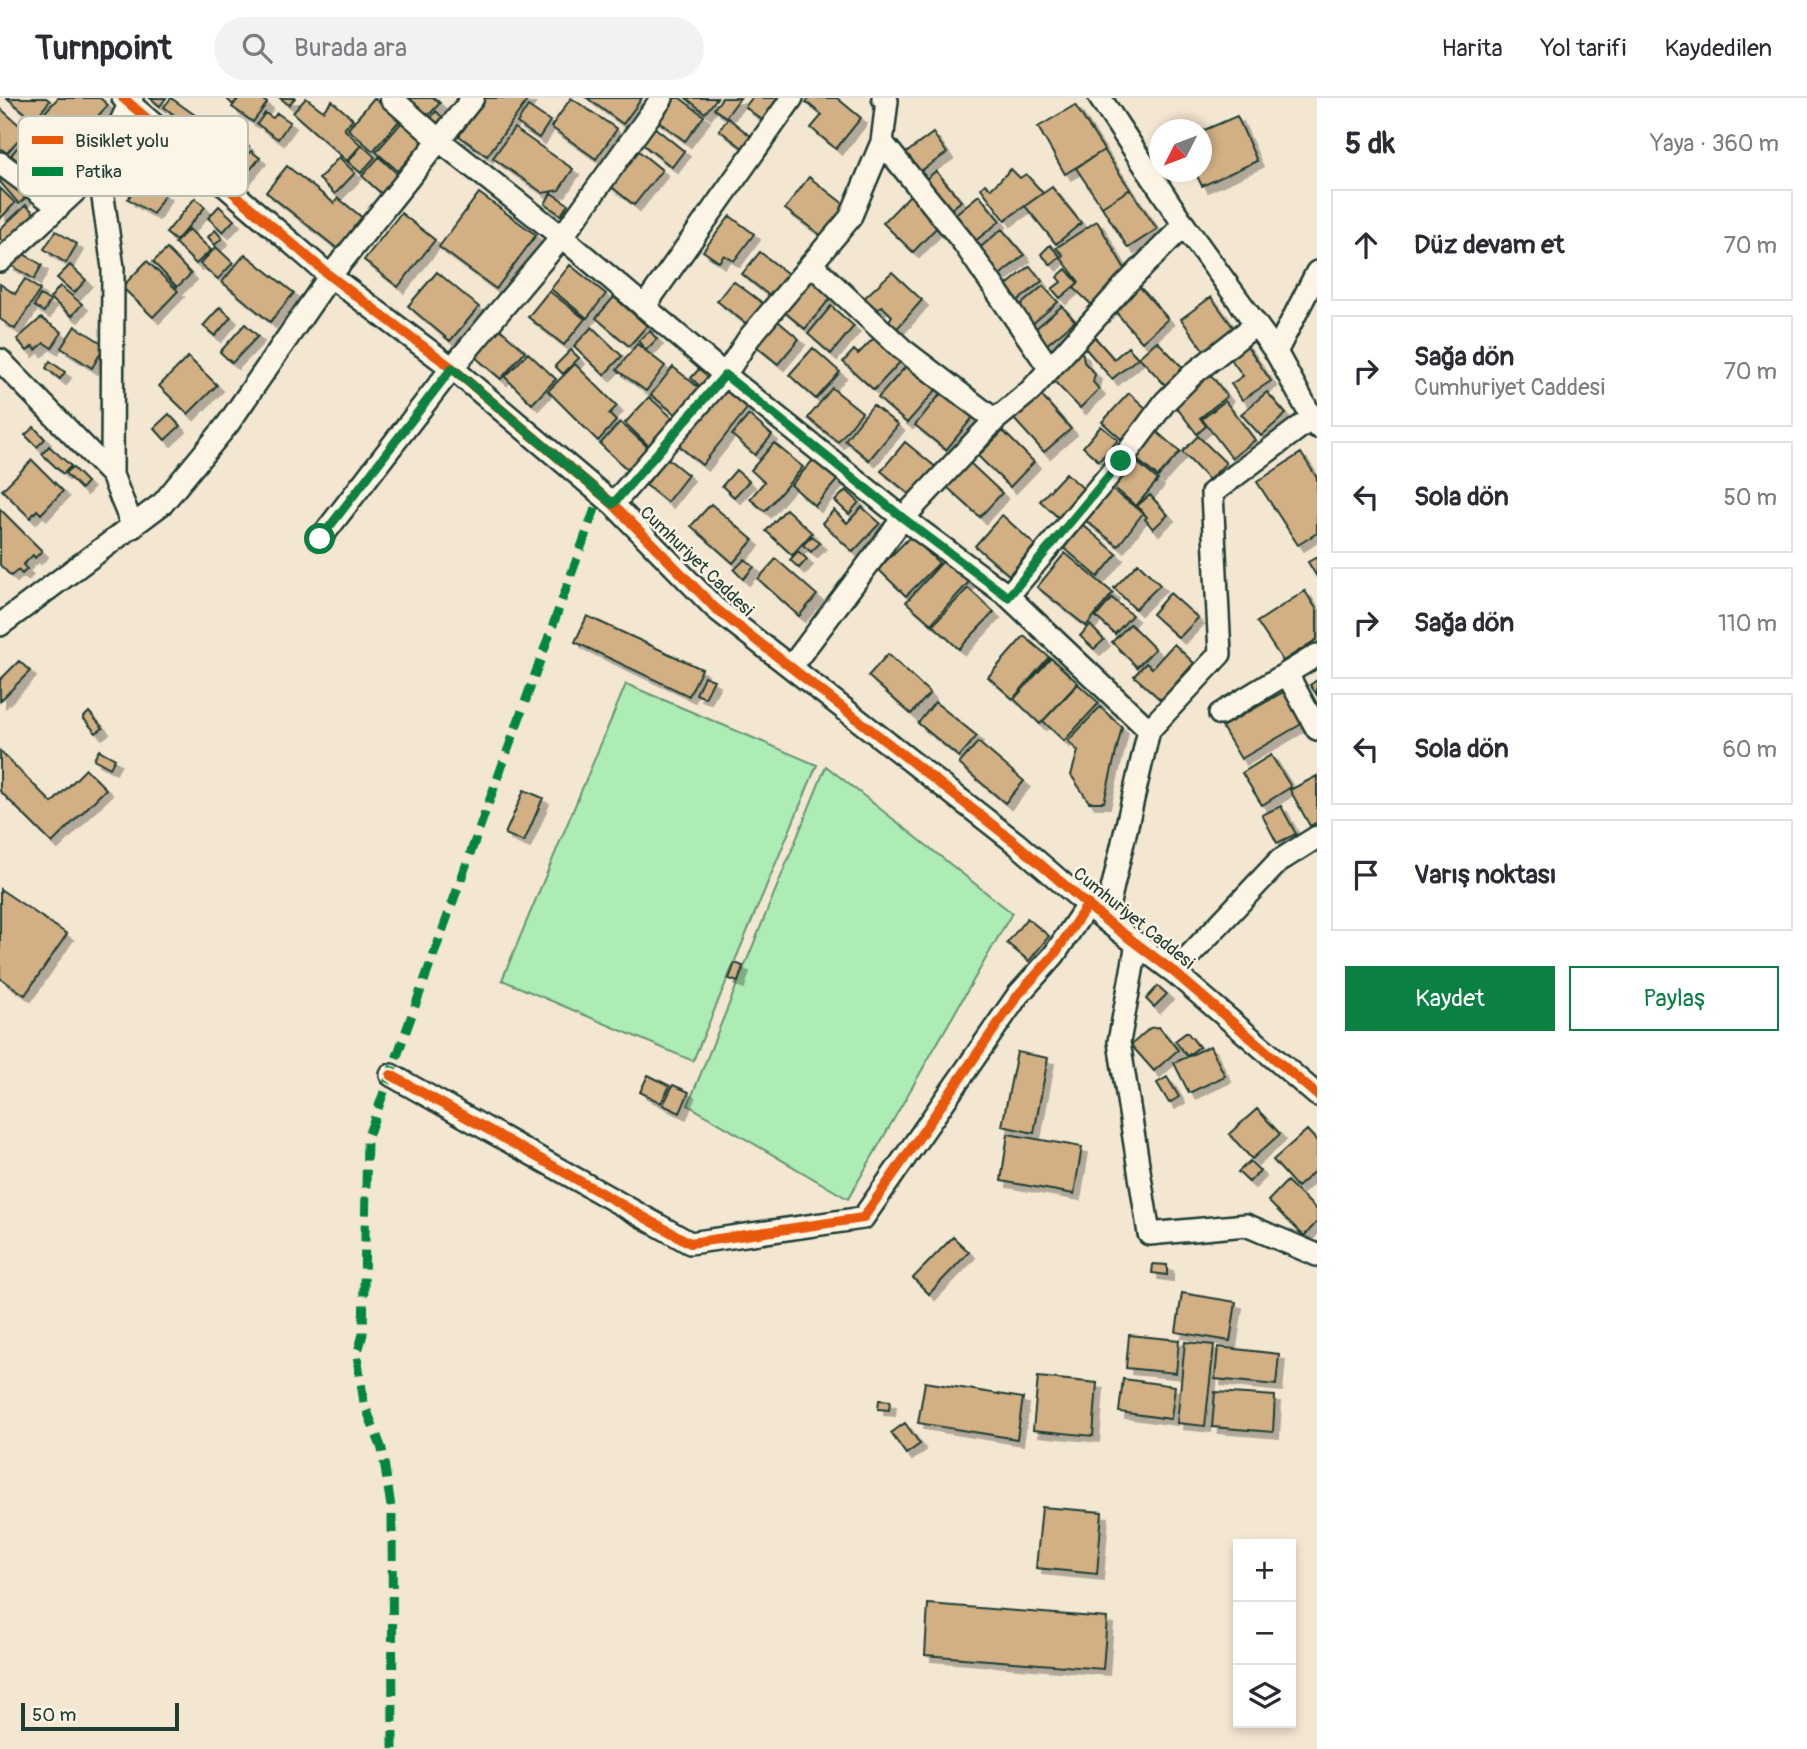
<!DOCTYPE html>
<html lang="tr">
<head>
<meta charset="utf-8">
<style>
	body { margin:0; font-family:Pangolin,sans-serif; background:#f2f2f3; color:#2b2b33 }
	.controls { position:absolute; right:21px; bottom:21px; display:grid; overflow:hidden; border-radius:0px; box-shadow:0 4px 10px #0003 }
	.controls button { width:63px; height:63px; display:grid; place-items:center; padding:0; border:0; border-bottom:2px solid #e1e1e2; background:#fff; color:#2b2b33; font:35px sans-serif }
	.compass { position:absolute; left:1149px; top:21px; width:63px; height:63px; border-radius:50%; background:#fff; box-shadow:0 4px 10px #0003; rotate:228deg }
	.scale { position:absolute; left:21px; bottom:18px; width:158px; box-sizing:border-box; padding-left:7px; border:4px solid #1f3d34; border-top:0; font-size:19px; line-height:24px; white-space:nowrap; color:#1f3d34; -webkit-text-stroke:5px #fcf5e5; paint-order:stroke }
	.stop { position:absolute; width:21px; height:21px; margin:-16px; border:5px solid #0b8043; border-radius:50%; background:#fff }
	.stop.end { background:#0b8043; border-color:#fff; box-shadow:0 2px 7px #0008 }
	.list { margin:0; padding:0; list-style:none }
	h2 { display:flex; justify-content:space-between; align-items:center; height:91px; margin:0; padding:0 28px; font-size:30px }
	h2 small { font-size:23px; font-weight:400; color:#7c7c81 }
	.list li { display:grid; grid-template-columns:46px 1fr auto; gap:21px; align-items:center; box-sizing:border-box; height:112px; margin:0 14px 14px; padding:0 14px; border:2px solid #e1e1e2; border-radius:0px }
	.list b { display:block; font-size:26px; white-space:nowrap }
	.list p { margin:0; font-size:23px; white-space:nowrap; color:#7c7c81 }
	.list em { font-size:23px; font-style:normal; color:#7c7c81 }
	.actions { display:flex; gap:14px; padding:21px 28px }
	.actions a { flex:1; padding:16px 0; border:2px solid #0b8043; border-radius:0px; text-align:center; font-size:24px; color:#0b8043 }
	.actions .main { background:#0b8043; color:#fff }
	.icon { flex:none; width:38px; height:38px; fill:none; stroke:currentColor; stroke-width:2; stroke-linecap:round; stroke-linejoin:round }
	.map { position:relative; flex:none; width:1317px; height:1651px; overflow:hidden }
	header { display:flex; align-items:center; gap:42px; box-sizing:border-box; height:98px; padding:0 35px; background:#fff; border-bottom:2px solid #e1e1e2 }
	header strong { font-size:33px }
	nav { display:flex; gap:38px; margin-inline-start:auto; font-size:24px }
	.search { width:490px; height:63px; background:#f2f2f3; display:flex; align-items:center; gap:18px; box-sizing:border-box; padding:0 24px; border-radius:38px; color:#7c7c81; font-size:26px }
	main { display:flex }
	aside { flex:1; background:#fff }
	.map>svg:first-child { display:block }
	.green { fill:#adecb4; stroke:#669474; stroke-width:2 }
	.building { fill:#d2b084; stroke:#1f3d34; stroke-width:2; filter:url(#shadow) }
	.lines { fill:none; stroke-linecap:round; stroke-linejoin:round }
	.minor-casing { stroke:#1f3d34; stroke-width:26 }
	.minor { stroke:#fcf5e5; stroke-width:21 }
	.quiet { stroke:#00873e; stroke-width:9; stroke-dasharray:18 9; stroke-linecap:butt }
	.cycleway-casing { stroke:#fcf5e5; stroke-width:15 }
	.cycleway { stroke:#e8590c; stroke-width:10 }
	.route { stroke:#0b8043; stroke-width:9 }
	.labels { text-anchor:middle; stroke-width:5; stroke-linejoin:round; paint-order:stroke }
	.street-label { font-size:18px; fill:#1f3d34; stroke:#fcf5e5 }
	.key { fill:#fcf5e5; stroke:#babeb0; stroke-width:2 }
	.key-label { font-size:19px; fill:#1f3d34 }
</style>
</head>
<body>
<header>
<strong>Turnpoint</strong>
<div class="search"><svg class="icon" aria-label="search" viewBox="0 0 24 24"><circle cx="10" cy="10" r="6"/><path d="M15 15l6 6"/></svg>Burada ara</div>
<nav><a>Harita</a><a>Yol tarifi</a><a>Kaydedilen</a></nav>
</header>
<main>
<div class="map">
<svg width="1317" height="1651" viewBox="0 0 1317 1651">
	<defs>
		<filter id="shadow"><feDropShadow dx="6" dy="6" stdDeviation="0" flood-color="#0004"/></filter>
	</defs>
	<rect width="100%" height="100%" fill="#f4e7d2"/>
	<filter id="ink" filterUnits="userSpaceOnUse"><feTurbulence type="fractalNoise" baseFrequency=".0143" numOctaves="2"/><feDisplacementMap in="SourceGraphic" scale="14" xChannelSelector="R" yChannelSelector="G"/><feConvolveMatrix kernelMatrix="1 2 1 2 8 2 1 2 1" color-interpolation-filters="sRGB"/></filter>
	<g filter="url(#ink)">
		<path class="green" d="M626,586L817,667L693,963L502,882Z
			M826,668L1012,815L848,1101L688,1007Z"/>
		<path class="building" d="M7,0H46L50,3L34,22Z
			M58,0H100L108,7L76,42L45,14Z
			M150,0H166L160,8Z
			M171,0L209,27L201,38L164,9Z
			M226,0H238L233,7Z
			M239,0H261L267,5L253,24L232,9Z
			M280,0H295L289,7Z
			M306,0L323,13L332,3L353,21L344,31L361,47L347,63L293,15Z
			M374,0L400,22L373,53L348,31Z
			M412,0H434L440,5L427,19L409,2Z
			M486,0H529L487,58L459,38Z
			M571,0L617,31L596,61L551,29Z
			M587,0H642L623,26Z
			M669,0H680L704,18L685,43L654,20Z
			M686,0H717L705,15Z
			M722,0H740L726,19L714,11Z
			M752,0H779L781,2L765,24L745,9Z
			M809,0H837L861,20L836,51L811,30L822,17L806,4Z
			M1075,7L1104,52L1065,76L1038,29Z
			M528,8L550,23L539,40L517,25Z
			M0,10L26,33L7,55L0,50Z
			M436,13L443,20L438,26L431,20Z
			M265,15L273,20L277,15L290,24L278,41L257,26Z
			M1237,18L1257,63L1202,88L1195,74H1202V33Z
			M728,20L753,40L744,51L719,32Z
			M402,24L424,43L398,73L376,54Z
			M224,29L249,48L236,66L210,47Z
			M654,29L684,53L672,69L641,45Z
			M514,30L573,71L559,92L543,95L493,60Z
			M933,35L947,55L919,74L906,55Z
			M23,43L40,58L44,54L68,76L51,94L11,57Z
			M362,47L375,59L361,75L348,64Z
			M635,50L662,72L634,107L607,85Z
			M1104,52L1130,91L1102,109L1076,70Z
			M251,53L260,60L243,80L235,73Z
			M339,59L355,75L335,96L319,81Z
			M379,59L400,78L383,97L362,78Z
			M287,68L334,105L338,100L364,121L339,152L266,94Z
			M1011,71L1020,80L1026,76L1043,95L1005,122L981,90L985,86L991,91Z
			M936,73L961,103L950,112L925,82Z
			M5,77L25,100L19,106L0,84Z
			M809,79L845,107L822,138L785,111Z
			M140,81L165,96L153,116L128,101Z
			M1052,89L1081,125L1056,146L1025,108Z
			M0,90L15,105L0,121Z
			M1130,91L1157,131L1128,150L1102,109Z
			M479,95L536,137L496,191L439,149Z
			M551,95L568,106L561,117L545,106Z
			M912,95L942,124L913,154L883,125Z
			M979,97L1000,123L974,144L953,118Z
			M195,100L205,109L176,143L166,135Z
			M26,107L36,117L5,146L0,141V131Z
			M219,108L234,122L223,134L208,120Z
			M401,115L435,142L398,189L364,162Z
			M730,118L754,136L734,163L724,157L719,164L703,153Z
			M1097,123L1125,171L1093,208L1074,190L1079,184L1061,160L1063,157L1056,150Z
			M189,131L211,152L196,166L175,145Z
			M1002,131L1024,157L996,180L975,154Z
			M215,132L222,140L215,147L208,139Z
			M56,133L77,146L66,165L44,151Z
			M1050,147L1060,158L1051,167L1041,156Z
			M216,149L233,165L218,181L200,166Z
			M167,151L191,176L177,189L153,164Z
			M17,152L42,167L34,181L9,166Z
			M760,154L788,176L771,199L742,176Z
			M245,156L294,195L270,224L222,184Z
			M147,163L178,193L153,219L122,189Z
			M70,167L86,182L74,195L57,180Z
			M570,167L606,196L587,220L551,191Z
			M1030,168L1042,183L1014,206L1002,191Z
			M1066,171L1078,185L1060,200L1052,191L1061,184L1057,179Z
			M437,174L479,209L450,243L408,208Z
			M892,174L922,202L894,234L886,228L892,218L882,208L872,216L860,204Z
			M810,176L834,196L805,231L781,211Z
			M25,181L40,192L15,231L0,221V186L15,196Z
			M733,183L764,206L748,227L717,203Z
			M60,188L82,206L72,218L50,200Z
			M1043,188L1058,204L1031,227L1017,210Z
			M1139,188L1168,221L1142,244L1113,211Z
			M549,193L585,221L564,247L528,219Z
			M40,197L50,203L44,214L34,208Z
			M614,199L647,228L629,248L596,220Z
			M1211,199L1235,232L1205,254L1181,221Z
			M831,208L854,228L831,256L808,236Z
			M1062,208L1075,223L1045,248L1033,233Z
			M220,209L231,219L215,238L203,228Z
			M772,218L799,241L778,266L751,244Z
			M41,220L62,234L52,250L44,245L36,252L33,248L27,253L17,241Z
			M245,226L258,238L232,265L220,254Z
			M75,228L105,247L92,270L61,250Z
			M592,229L622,258L604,277L574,248Z
			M500,231L525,253L501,281L475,259Z
			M650,233L657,241L646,252L638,243Z
			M1090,234L1114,261L1128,249L1138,260L1112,281L1079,243Z
			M876,238L902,262L874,292L843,264L854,252L858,256Z
			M1157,243L1185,272L1167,289L1139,259Z
			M1245,245L1271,283L1242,302L1231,286L1243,278L1228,257Z
			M637,246L665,268L646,293L617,272Z
			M813,250L840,274L816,301L789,277Z
			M571,252L579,260L563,276L555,268Z
			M1079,253L1083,256L1084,264L1095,276L1093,284L1099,291L1080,310L1051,280Z
			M528,255L556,281L532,306L505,279Z
			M188,259L217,287L188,316L159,288Z
			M50,263L65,274L60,281L46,270Z
			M575,266L617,308L609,316L616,323L598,343L548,293Z
			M907,267L936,292L907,325L878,300Z
			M673,269L703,293L682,321L651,297Z
			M700,270L711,280L702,290L691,280Z
			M1210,276L1227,298L1200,320L1206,328L1197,336L1173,305Z
			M725,289L749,308L702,367L678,347Z
			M832,290L862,314L838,344L808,320Z
			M943,293L974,318L946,352L915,327Z
			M1267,294L1286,316L1261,338L1241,316Z
			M1129,295L1148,312L1121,341L1102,324Z
			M1040,296L1071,331L1044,354L1013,320Z
			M649,299L676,323L651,350L625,325Z
			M1225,303L1255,342L1232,360L1202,321Z
			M873,307L898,327L869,362L845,342Z
			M169,316L180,328L165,342L154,330Z
			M749,317L772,337L755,357L732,337Z
			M620,324L651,352L630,374L600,346Z
			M1101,328L1118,342L1099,363L1083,349Z
			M34,329L45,341L37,349L25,337Z
			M1003,333L1034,364L1010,389L978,358Z
			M1157,334L1180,354L1158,379L1135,360Z
			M1198,338L1226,365L1209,382L1182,354Z
			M905,344L938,371L914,400L881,373Z
			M774,345L803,369L765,413L750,401L764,384L751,372Z
			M49,348L71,368L63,376L42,356Z
			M1301,355L1317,380V435L1298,447L1257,384Z
			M667,360L688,377L667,404L646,387Z
			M814,361L838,381L815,408L791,387Z
			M1133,361L1158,382L1136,408L1111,387Z
			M32,362L63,393L41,416L37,412L30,420L2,392Z
			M970,365L1002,395L980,419L947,389Z
			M72,369L87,384L81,391L65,375Z
			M736,372L749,383L734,399L722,388Z
			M1066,375L1085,392L1059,420L1040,403Z
			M1110,390L1143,415L1118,448L1085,422Z
			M846,392L859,404L849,416L835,403Z
			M1150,397L1168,417L1153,431L1145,421L1147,419L1137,408Z
			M711,406L753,442L733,465L691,428Z
			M862,409L880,425L853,454L822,425L834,412L847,425Z
			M0,411L42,453L35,460L33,457L23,467L27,471L22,476L18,472L11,478L0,467Z
			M786,411L812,435L792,457L766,433Z
			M1002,417L1035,447L1009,477L975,448Z
			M1083,427L1117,456L1098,479L1064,450Z
			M812,438L820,445L811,454L803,447Z
			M911,438L939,465L906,498L878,471Z
			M798,453L807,461L799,470L790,462Z
			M1065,455L1113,495L1086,528L1037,489Z
			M1317,459V479L1308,464Z
			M745,461L754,469L743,481L734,472Z
			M776,461L817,497L799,518L758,481Z
			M944,462L969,484L931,526L906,504Z
			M1138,465L1160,487L1135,511L1114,490Z
			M968,490L994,514L959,551L933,527Z
			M1305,493L1317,512V541L1283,563L1257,524Z
			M1170,495L1198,520L1179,540L1152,516Z
			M1112,500L1132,517L1115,536L1096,519Z
			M587,518L702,571L689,598L575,544Z
			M1130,526L1155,551L1137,569L1112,544Z
			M1090,527L1104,542L1094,551L1080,538Z
			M1024,538L1049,559L1013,601L988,579Z
			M1174,546L1194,565L1161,602L1134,578L1146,565L1152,570Z
			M888,556L930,595L911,616L868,578Z
			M1051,560L1078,585L1040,626L1014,601Z
			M19,563L30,573L0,603V582Z
			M704,578L714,582L705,600L696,596Z
			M1317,582V597L1310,587Z
			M1078,586L1099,605L1064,643L1043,623Z
			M1287,592L1305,624L1241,661L1222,629Z
			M935,604L977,638L959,659L918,625Z
			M1100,609L1122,629L1104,704H1089L1071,677L1078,653L1068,643Z
			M89,614L103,630L96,635L83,620Z
			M978,644L1024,683L1005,705L959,666Z
			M99,652L115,661L110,670L94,661Z
			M0,653L52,705L86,671L106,691L52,745L0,693Z
			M1271,657L1291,689L1262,707L1242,675Z
			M1317,678V724L1310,728L1290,692Z
			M524,692L543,700L524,744L505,736Z
			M1281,708L1296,736L1277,745L1262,717Z
			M0,791L67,836L25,897L0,880Z
			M1027,820L1049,838L1029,863L1007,845Z
			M735,865L743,868L738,884L729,881Z
			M1158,888L1167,896L1154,909L1146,901Z
			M1159,929L1178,952L1154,973L1131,947L1150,930Z
			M1187,934L1199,949L1187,958L1175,943Z
			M1210,948L1225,978L1189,995L1174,965Z
			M1017,954L1048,960L1034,1035L1002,1028Z
			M648,977L670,988L661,1005L640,994Z
			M1167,979L1179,999L1169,1005L1157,985Z
			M673,987L689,994L680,1015L663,1007Z
			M1257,1011L1280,1036L1252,1061L1229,1036Z
			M1307,1032L1317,1043V1071L1297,1089L1273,1062Z
			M1008,1036L1082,1049L1074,1096L1001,1083Z
			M1250,1063L1260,1073L1249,1084L1238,1074Z
			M1287,1083L1317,1112V1124L1304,1138L1268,1103Z
			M953,1139L969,1154L929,1196L913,1180Z
			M1153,1166L1167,1167V1177L1152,1175Z
			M1182,1195L1236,1204L1230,1243L1176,1234Z
			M1129,1237L1179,1242L1176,1275L1126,1270Z
			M1185,1244L1214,1247L1205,1328L1177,1325Z
			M1218,1249L1279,1256L1276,1287L1215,1281Z
			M1038,1279L1097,1285L1093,1338L1033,1332Z
			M1123,1281L1175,1288L1171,1321L1119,1314Z
			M925,1284L1023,1300L1017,1341L918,1325Z
			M1215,1294L1275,1298L1273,1334L1212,1329Z
			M879,1302L890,1303L889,1312L878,1311Z
			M905,1325L920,1346L906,1356L891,1335Z
			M1042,1409L1102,1414L1097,1476L1036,1470Z
			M928,1506L1107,1520L1103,1571L925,1557Z"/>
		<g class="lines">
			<g class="minor-casing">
				<path id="minor" d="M123,0L330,178L452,270L613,406L715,510L1017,746L1105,822L1174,874L1317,997
					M132,0L99,71L113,170L112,377L133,429
					M391,0L440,43L562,139L725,277L903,420L1008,498L1149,632
					M1100,0L1184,127L1276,254L1317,329
					M882,44L963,144L1050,271
					M0,65L59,109
					M0,163L99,71
					M811,166L902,251L995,322
					M644,209L792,0
					M1276,254L1317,174
					M0,262L112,377
					M613,406L725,277L749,240L850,120L882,44L887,3L883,0
					M320,441L452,270L562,139L662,0
					M1008,498L1121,363L1165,304L1193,276L1255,227
					M0,527L163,405L228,326L330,178L473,0
					M791,569L903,420L995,322L1030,293L1126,186L1184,127
					M1287,576L1317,631
					M1220,616L1317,557
					M1105,822L1149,632L1220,556L1212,395L1312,320
					M1137,845L1119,944L1149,1136L1246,1127L1317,1157
					M1174,874L1279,763L1317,739
					M391,977L690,1145L863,1120L1018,897L1054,857L1088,806"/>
			</g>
			<use href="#minor" class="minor"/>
			<path class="quiet" d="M393,1651L392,1415L382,1351L364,1305L357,1257L363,1236L367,1041L600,397"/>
			<g class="cycleway-casing">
				<path id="cycleway" d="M123,0L330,178L452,270L613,406L715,510L1017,746L1105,822L1174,874L1317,997
					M391,977L690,1145L863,1120L1018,897L1054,857L1088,806"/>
			</g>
			<use href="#cycleway" class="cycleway"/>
		</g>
	</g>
	<g class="lines" filter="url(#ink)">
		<path class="route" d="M320,441L452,270L613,406L725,277L903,420L1008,499L1121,363"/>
	</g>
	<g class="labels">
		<g class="street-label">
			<text transform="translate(697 463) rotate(44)" y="6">Cumhuriyet Caddesi</text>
			<text transform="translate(1134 820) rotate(39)" y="6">Cumhuriyet Caddesi</text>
		</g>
	</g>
	<rect x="18" y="18" width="230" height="80" rx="10" class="key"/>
	<rect x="32" y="38" width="31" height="8" fill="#e8590c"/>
	<rect x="32" y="69" width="31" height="9" fill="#00873e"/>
	<g class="key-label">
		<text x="75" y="49">Bisiklet yolu</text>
		<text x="75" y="80">Patika</text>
	</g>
</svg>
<div class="controls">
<button>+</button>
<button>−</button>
<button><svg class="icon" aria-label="layers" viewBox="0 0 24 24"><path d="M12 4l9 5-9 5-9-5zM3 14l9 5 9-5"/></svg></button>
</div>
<svg class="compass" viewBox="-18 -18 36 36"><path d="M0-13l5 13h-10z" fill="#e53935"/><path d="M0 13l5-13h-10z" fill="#7c7c81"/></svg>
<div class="scale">50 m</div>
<div class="stop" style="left:320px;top:441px"></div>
<div class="stop end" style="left:1121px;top:363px"></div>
</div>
<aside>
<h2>5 dk<small>Yaya · 360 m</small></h2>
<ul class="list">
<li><svg class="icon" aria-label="ahead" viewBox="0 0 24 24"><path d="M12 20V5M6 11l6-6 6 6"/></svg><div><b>Düz devam et</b></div><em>70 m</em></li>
<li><svg class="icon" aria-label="right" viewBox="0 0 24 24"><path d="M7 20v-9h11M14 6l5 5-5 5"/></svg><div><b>Sağa dön</b><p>Cumhuriyet Caddesi</p></div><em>70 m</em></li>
<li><svg class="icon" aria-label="left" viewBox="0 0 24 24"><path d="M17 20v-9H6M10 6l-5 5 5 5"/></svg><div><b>Sola dön</b></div><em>50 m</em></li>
<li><svg class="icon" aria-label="right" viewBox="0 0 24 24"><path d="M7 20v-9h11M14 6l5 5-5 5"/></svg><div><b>Sağa dön</b></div><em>110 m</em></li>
<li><svg class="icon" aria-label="left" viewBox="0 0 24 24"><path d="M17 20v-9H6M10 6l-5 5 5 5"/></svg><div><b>Sola dön</b></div><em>60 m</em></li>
<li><svg class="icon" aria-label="arrive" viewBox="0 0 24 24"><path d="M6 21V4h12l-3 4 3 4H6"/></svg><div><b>Varış noktası</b></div></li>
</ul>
<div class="actions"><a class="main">Kaydet</a><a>Paylaş</a></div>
</aside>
</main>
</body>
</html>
